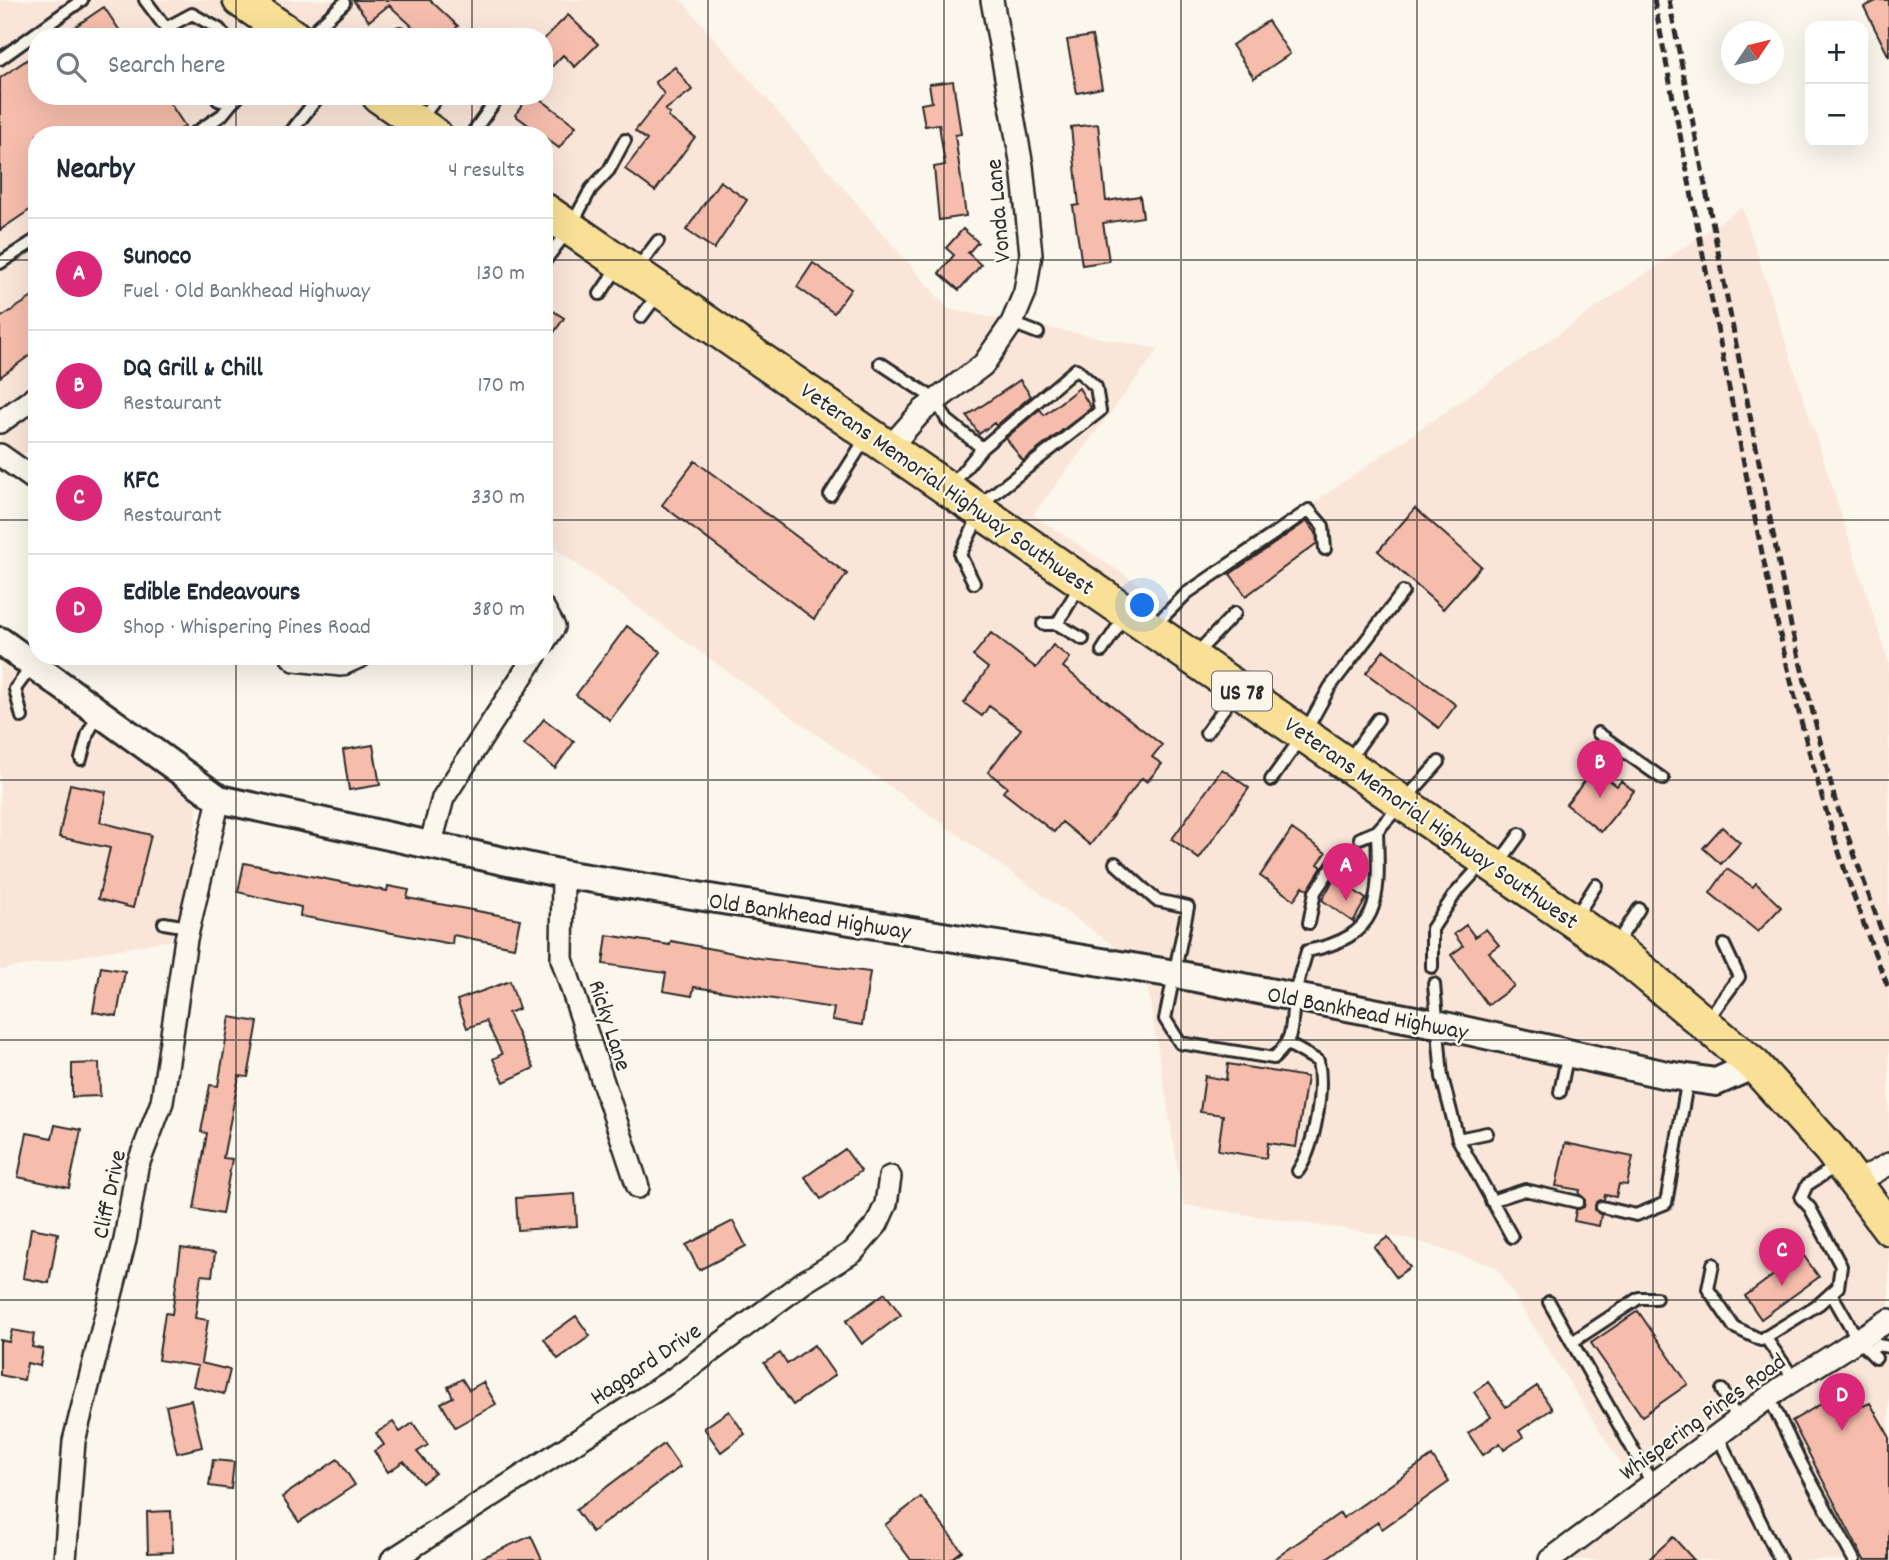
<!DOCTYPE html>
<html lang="en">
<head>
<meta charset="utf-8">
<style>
	body { margin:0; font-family:Dekko,sans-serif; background:#f6f6f7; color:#1f2937 }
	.controls { position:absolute; right:21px; top:21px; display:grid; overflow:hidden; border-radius:14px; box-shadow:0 7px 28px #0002 }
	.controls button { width:63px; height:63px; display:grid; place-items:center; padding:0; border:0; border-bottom:2px solid #e0e1e3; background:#fff; color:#1f2937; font:35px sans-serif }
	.compass { position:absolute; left:1721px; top:21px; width:63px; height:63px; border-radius:50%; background:#fff; box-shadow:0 7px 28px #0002; rotate:55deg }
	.you { position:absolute; left:1143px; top:606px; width:24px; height:24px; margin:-18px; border:5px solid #fff; border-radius:50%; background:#1a73e8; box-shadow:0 0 0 10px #1a73e833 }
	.badge { display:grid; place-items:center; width:46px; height:46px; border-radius:50%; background:#db2777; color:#fff; font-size:23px; font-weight:700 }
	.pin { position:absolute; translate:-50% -58px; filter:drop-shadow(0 2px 4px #0008) }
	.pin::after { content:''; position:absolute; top:37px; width:24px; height:21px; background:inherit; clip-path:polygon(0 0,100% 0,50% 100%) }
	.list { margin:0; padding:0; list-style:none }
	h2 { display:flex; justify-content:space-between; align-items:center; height:91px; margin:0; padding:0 28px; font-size:30px }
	h2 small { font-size:23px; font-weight:400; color:#747a83 }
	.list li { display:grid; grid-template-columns:46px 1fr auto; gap:21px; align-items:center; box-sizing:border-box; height:112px; padding:0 28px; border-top:2px solid #e0e1e3 }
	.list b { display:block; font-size:26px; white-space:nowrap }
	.list p { margin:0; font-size:23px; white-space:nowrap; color:#747a83 }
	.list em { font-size:23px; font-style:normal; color:#747a83 }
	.icon { flex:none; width:38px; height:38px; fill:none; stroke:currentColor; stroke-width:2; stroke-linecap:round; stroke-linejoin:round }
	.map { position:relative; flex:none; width:1889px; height:1560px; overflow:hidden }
	.search { position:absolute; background:#fff; box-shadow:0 7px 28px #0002; left:28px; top:28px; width:525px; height:77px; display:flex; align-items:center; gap:18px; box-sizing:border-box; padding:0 24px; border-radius:28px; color:#747a83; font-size:26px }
	.panel { position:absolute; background:#fff; box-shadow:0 7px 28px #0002; left:28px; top:126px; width:525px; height:539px; border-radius:28px }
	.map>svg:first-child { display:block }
	.built { fill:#fae6d9; fill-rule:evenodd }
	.building { fill:#f6bdac; stroke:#2b2b2b; stroke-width:2 }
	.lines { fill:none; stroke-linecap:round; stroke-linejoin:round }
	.service-casing { stroke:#2b2b2b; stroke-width:16 }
	.minor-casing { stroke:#2b2b2b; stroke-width:26 }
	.tertiary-casing { stroke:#2b2b2b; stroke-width:32 }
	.primary-casing { stroke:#2b2b2b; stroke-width:38 }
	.service { stroke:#fbf7ec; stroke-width:10 }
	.minor { stroke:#fbf7ec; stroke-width:21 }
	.tertiary { stroke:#fbf7ec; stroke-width:26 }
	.primary { stroke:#f9e096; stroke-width:33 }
	.rail { stroke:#2b2b2b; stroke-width:5; stroke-dasharray:10 5; stroke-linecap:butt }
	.grid { fill:none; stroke:#2b2b2b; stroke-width:2; stroke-opacity:0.55 }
	.labels { text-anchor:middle; stroke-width:5; stroke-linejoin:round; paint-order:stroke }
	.shield { fill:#fbf7ec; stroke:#696865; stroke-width:2 }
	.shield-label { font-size:23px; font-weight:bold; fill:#2b2b2b }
	.street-label { font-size:24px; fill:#2b2b2b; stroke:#fbf7ec }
</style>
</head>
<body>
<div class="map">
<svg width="1889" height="1560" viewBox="0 0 1889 1560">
	<rect width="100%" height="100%" fill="#fbf7ec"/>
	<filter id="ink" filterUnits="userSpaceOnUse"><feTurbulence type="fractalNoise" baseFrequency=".0143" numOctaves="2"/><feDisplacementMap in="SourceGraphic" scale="14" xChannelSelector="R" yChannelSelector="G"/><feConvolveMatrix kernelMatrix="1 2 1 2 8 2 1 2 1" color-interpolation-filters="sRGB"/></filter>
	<g filter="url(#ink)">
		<path class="built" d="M0,0H681L948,309L1159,349L1033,515L1168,603L1742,207L1889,663V1560H1549L1638,1491L1496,1267L1411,1239L1184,1205L1144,967L544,541V135H37V445L0,471ZM37,37H544V96H37Z
			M0,634L199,777L188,937L0,970Z"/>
		<path class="building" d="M353,0H430L458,26L448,37H424L389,5L369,21Z
			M1878,0H1889V57L1864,7Z
			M104,7L124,37H60Z
			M568,15L598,44L575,67L563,55L544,75V39Z
			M1268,21L1290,54L1254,78L1232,45Z
			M1092,36L1102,88L1077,93L1067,40Z
			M37,53V96H165L185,126L172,135H37V205L0,230V78Z
			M675,67L692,90L665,110L670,114L668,117L695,137L655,191L625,169L647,140L635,131L664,94L655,82Z
			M953,81L961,134L955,135L966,216L939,220L934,167L945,165L939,124L925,126L921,104L932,102L929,84Z
			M529,96H536L576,126L559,148L515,115Z
			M1098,124L1106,201L1140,196L1143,217L1103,223L1109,261L1082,265L1073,206L1079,205L1071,127Z
			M720,181L747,200L714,249L686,230Z
			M963,229L978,242L968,253L981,265L959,290L939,273L954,255L946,248Z
			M813,263L851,289L834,313L797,287Z
			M37,294V350L0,377V318Z
			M544,305L564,318L544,347Z
			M1020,380L1031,396L996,426L994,423L979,434L967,416Z
			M1079,388L1091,408L1023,461L1006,438L1040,409L1044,415Z
			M695,461L847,574L814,619L662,505Z
			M1415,508L1481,566L1443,609L1378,551Z
			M1307,521L1316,533L1317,543L1246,596L1230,574Z
			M627,626L661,652L610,720L576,695Z
			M991,633L1036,668L1053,645L1070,658L1063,667L1162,745L1152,757L1162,764L1147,782L1142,778L1090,845L1062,822L1054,832L1003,792L1007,787L988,772L1021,729L989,706L982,716L964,703L988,668L973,656Z
			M1384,650L1456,705L1439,728L1366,673Z
			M544,719L574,742L555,768L524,745Z
			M373,745L380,785L349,790L343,750Z
			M1222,769L1249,788L1199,859L1172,839Z
			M1595,769L1617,786L1621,781L1634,791L1601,832L1566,804Z
			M70,784L106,792L100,822L151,835L133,908L98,899L110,848L59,837Z
			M1722,827L1740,843L1721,864L1703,848Z
			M1292,829L1326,853L1318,864L1322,867L1308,890L1303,886L1294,900L1260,876Z
			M244,863L387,891L388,886L409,890L407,898L520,919L514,947L453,935L452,944L300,916L301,907L238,892Z
			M1727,869L1753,887L1756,883L1781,907L1758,932L1710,893Z
			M1335,877L1366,899L1353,922L1322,900Z
			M1466,925L1475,937L1486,929L1499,945L1489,952L1514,986L1488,1005L1451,955L1463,946L1454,934Z
			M607,935L670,945L671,941L759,958L870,972L862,1025L832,1020L834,1008L694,987L692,996L663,991L666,973L603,964Z
			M101,967L125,971L117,1016L93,1012Z
			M510,981L519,1009L508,1013L534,1068L504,1082L493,1059L502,1054L486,1021L467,1028L457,1000Z
			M230,1017L258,1022L248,1077L239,1076L223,1158L232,1159L222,1214L194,1209L207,1133L201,1132L210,1085L218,1086Z
			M99,1063L100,1096L72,1097V1064Z
			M1228,1064L1307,1077L1296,1147L1268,1143L1266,1158L1218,1150L1223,1115L1200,1112L1205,1076L1226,1080Z
			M55,1125L81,1130L69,1188L18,1177L27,1133L52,1138Z
			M1565,1143L1633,1157L1627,1185L1619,1184L1616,1197L1605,1195L1604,1199L1595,1205V1210L1601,1215L1599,1226L1574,1221L1576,1210L1584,1207L1585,1199L1579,1194L1580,1190L1556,1186Z
			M845,1149L861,1171L821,1199L805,1177Z
			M575,1194L577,1226L518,1230L516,1198Z
			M733,1221L746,1246L699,1270L686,1245Z
			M31,1228L58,1233L49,1283L23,1278Z
			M1388,1237L1410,1267L1396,1277L1374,1247Z
			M1796,1245L1819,1277L1761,1319L1745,1296L1779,1271L1772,1262Z
			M181,1248L215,1253L212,1276L201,1275L195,1318L208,1320L201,1363L230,1370L224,1394L193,1386L198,1366L158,1360L165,1313L172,1314Z
			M885,1293L901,1315L862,1344L846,1321Z
			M1638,1311L1688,1384L1642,1416L1591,1343Z
			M576,1316L590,1336L558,1359L544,1339Z
			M12,1330L34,1334L32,1347L43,1349L40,1366L27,1363L24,1380L0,1375V1340L9,1342Z
			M814,1345L835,1375L793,1405L764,1363L780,1353L787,1364Z
			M462,1379L469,1390L483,1382L496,1404L455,1427L441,1403L453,1397L448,1387Z
			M1488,1382L1506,1407L1537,1386L1552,1409L1519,1431L1523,1437L1504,1450L1500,1443L1483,1455L1468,1433L1491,1417L1474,1392Z
			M1852,1386L1863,1406L1870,1403L1889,1436V1560H1864L1792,1421Z
			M191,1400L202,1447L177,1453L166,1406Z
			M729,1411L745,1434L721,1452L704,1428Z
			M393,1422L400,1432L413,1423L428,1445L417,1452L435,1473L422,1483L404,1461L388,1472L374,1451L384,1445L376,1433Z
			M664,1444L680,1467L592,1532L576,1510Z
			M1432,1456L1449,1482L1382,1529L1378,1522L1324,1560H1273L1340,1513L1343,1518Z
			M338,1459L355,1485L299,1522L282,1497Z
			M213,1460L234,1462L231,1489L209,1486Z
			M921,1497L962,1551L950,1560H911L885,1525Z
			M171,1511L173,1552L148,1553L147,1512Z
			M531,1536L542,1560H477Z
			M1673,1537L1694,1560H1648Z"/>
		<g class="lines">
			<g class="service-casing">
				<path id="service" d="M145,0L166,28L192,14L219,29L226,37
					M307,37L344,3
					M396,37L400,33
					M0,59L82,0
					M218,100L231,104L239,96
					M420,120L438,96
					M192,135L222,115L231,104
					M292,135L290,133L319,96
					M471,135L499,96
					M544,262L570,228L591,189L609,170L625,140
					M0,263L37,239
					M636,270L658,241
					M600,294L618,267
					M641,317L659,293
					M1012,323L1038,333
					M880,363L936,400L947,420L982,448L952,485
					M830,495L866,438
					M978,506L1100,411L1096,387L1076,369L982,448
					M974,583L960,555L979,516
					M1043,624H1057L1083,639
					M1057,624L1081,584
					M1154,626L1187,593L1309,510L1323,526L1325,549
					M1102,651L1125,615
					M1195,655L1235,613
					M22,717L15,689L32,666
					M1206,733L1235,693
					M1598,733L1663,779
					M81,759L88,733L99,713
					M1348,761L1378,719
					M1271,780L1304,734L1330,687L1403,592
					M1360,838L1377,831L1439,762
					M1115,863L1156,900L1188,907L1165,1019L1180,1043L1274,1058C1298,1034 1289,1025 1295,996C1297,981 1303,966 1307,951C1384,936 1379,897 1377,831
					M1499,863L1520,834
					M1575,918L1596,885
					M164,923L188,927
					M1309,923L1315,892L1338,858
					M1615,946L1639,909
					M1432,967V929L1455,894L1484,862
					M1434,984L1442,1077L1458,1139L1512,1237
					M1707,1020L1739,977L1724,945
					M1288,1044L1318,1061C1324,1090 1315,1146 1298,1171
					M1560,1092L1568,1053
					M1458,1139L1487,1133
					M1491,1201L1525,1190L1578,1202
					M1602,1207L1636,1215L1666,1203L1688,1078
					M1713,1264L1708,1289L1734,1327L1761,1340L1819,1304L1838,1287L1841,1266L1810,1208L1801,1198L1807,1185L1838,1165
					M1831,1293L1858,1340L1876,1358
					M1549,1302L1652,1483
					M1765,1337L1795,1380
					M1572,1342L1639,1298H1656
					M1870,1351L1878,1345L1889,1347
					M1722,1390L1737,1420
					M1769,1397L1801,1463L1854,1560
					M1717,1435L1780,1560"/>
			</g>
			<g class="minor-casing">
				<path id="minor" d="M0,422L37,396
					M889,448L922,411L983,365L1012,323L1025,292L1031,254L1022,166L992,0
					M0,455L37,481
					M544,609L554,627L544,642
					M291,656L295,660L341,665L361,656
					M430,846L443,798L535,656
					M563,874L562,959L638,1187
					M1857,1182L1889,1164
					M65,1560L74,1441L125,1240L137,1167L162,1102L186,939L219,799
					M392,1560L675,1378L804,1282L853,1252L877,1224L886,1204L890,1177
					M1550,1560L1781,1388L1889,1320"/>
			</g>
			<g class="tertiary-casing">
				<path id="tertiary" d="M0,641L219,799L563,874L1175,974L1436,1024L1667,1075L1716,1082L1754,1065"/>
			</g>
			<g class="primary-casing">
				<path id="primary" d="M240,0L294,37
					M379,96L435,135
					M544,210L1623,955L1754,1065L1830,1149L1889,1228"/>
			</g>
			<use href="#service" class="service"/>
			<use href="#minor" class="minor"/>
			<use href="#tertiary" class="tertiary"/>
			<use href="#primary" class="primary"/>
			<path class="rail" d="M1654,0C1683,148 1710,295 1740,443C1776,629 1816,812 1889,989
				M1669,0L1791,626L1835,800L1889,952"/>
		</g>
	</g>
	<path class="grid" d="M236,0V37M472,0V37M708,0V1560M944,0V1560M1181,0V1560M1417,0V1560M1653,0V1560M236,96V135M472,96V135M0,260H37M544,260H1889M0,520H37M544,520H1889M236,656V1560M472,656V1560M0,780H1889M0,1040H1889M0,1300H1889"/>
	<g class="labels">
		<rect class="shield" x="1212" y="671.5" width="60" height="39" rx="5"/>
		<g class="shield-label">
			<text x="1242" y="699">US 78</text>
		</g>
		<g class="street-label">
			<text transform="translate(997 211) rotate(-95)" y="8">Vonda Lane</text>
			<text transform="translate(948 488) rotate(35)" y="8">Veterans Memorial Highway Southwest</text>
			<text transform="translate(1432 822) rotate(35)" y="8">Veterans Memorial Highway Southwest</text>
			<text transform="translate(810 915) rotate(9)" y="8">Old Bankhead Highway</text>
			<text transform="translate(1368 1012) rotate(11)" y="8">Old Bankhead Highway</text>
			<text transform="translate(611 1025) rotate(72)" y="8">Ricky Lane</text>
			<text transform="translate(108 1194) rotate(-78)" y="8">Cliff Drive</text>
			<text transform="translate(645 1363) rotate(-34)" y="8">Haggard Drive</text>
			<text transform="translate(1702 1416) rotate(-36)" y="8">Whispering Pines Road</text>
		</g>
	</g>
</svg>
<div class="controls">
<button>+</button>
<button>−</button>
</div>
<svg class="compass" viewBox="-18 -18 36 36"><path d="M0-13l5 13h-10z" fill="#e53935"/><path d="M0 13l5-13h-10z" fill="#747a83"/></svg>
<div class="you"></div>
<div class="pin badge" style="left:1346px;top:901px">A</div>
<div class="pin badge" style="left:1600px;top:798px">B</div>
<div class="pin badge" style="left:1782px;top:1286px">C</div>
<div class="pin badge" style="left:1842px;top:1431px">D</div>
<div class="search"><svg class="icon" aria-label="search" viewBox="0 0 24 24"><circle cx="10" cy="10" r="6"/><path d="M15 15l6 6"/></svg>Search here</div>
<section class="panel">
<h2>Nearby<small>4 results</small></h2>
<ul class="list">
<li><span class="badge">A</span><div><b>Sunoco</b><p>Fuel · Old Bankhead Highway</p></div><em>130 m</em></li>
<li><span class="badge">B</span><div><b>DQ Grill &amp; Chill</b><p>Restaurant</p></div><em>170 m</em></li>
<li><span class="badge">C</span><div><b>KFC</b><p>Restaurant</p></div><em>330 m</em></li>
<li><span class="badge">D</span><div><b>Edible Endeavours</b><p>Shop · Whispering Pines Road</p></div><em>380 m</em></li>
</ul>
</section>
</div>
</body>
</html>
